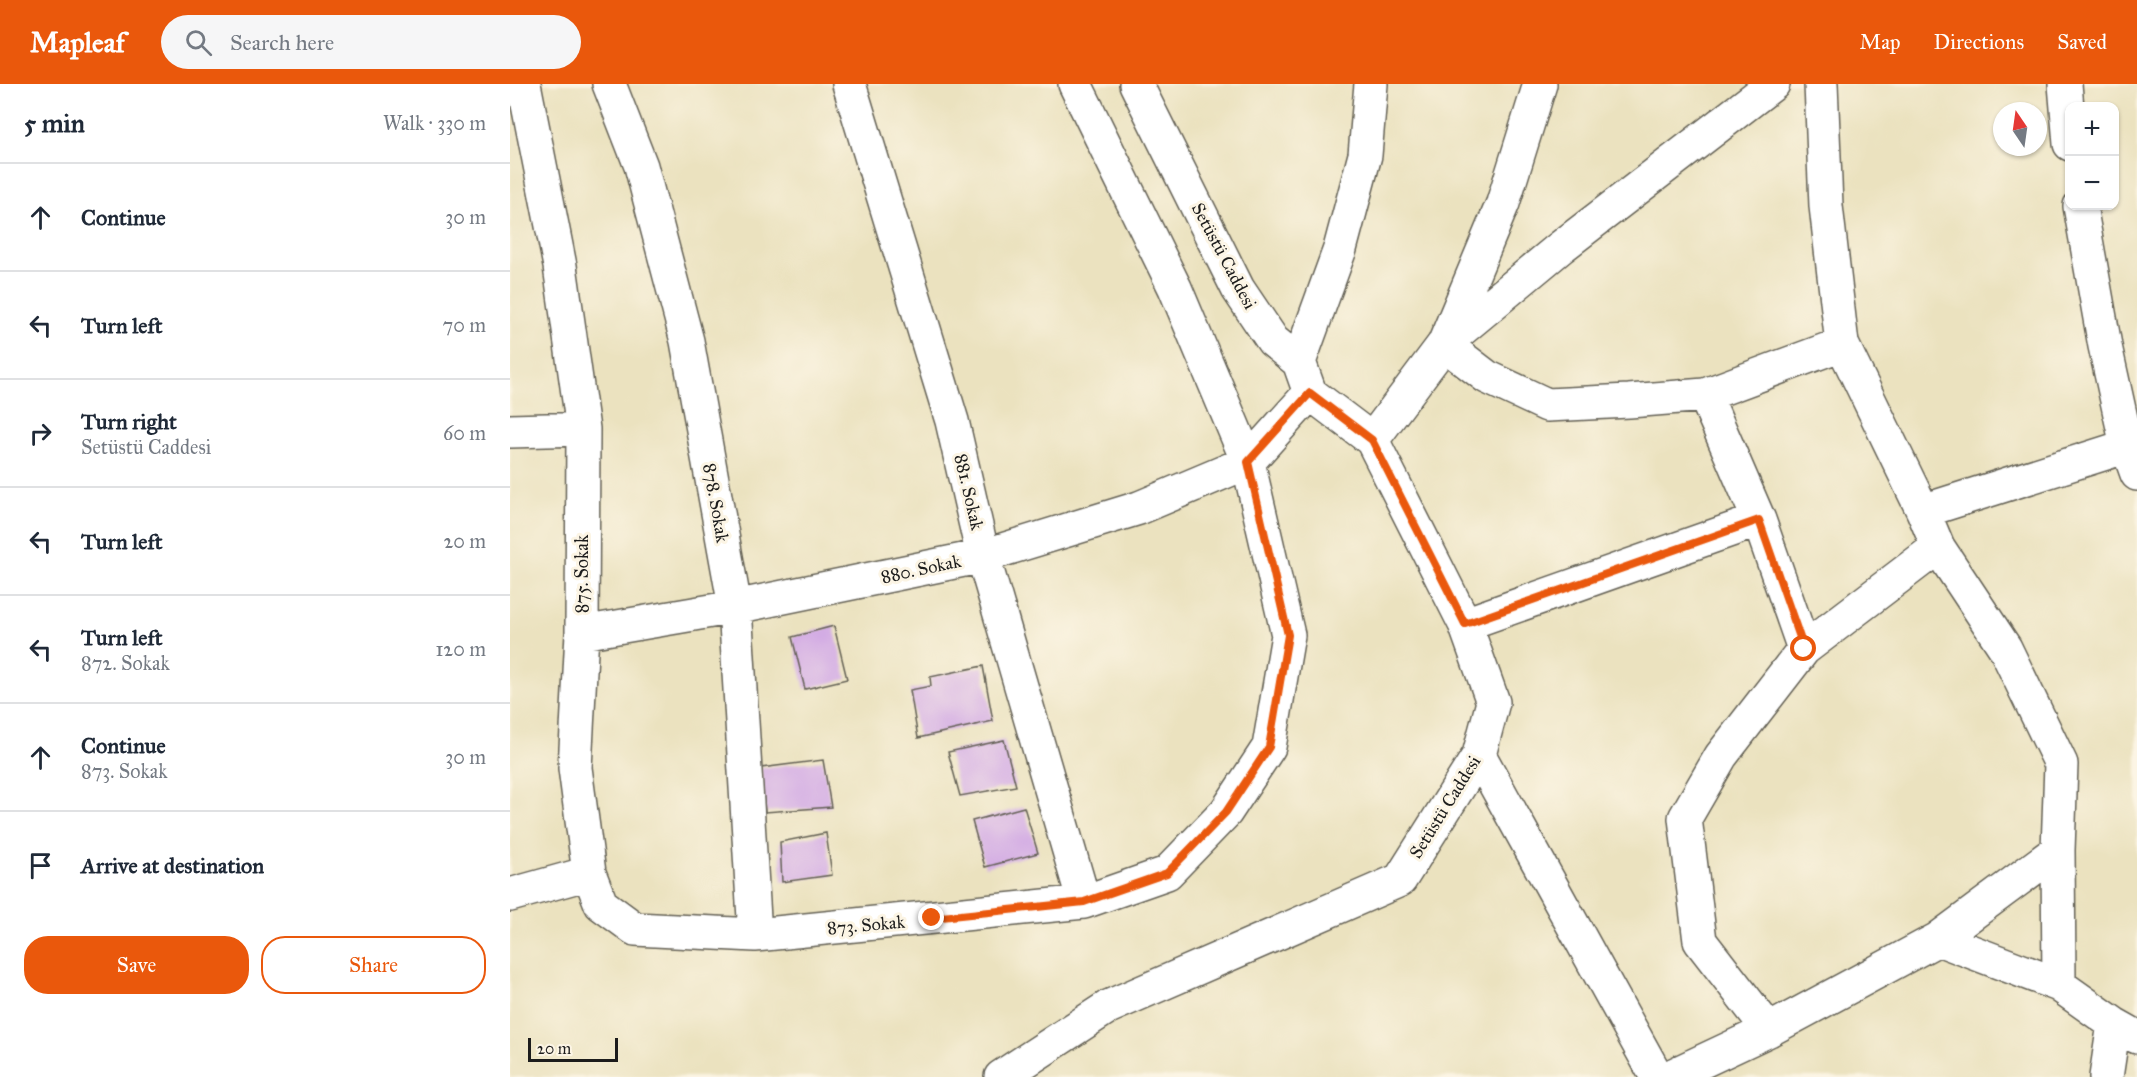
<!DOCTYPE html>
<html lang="en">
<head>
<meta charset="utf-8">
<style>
	body { margin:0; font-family:"IM FELL Great Primer",serif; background:#f6f6f7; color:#1f2937 }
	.controls { position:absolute; right:18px; top:18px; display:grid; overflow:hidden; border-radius:12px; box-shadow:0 2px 4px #0004 }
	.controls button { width:54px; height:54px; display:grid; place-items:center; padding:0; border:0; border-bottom:2px solid #e0e1e3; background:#fff; color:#1f2937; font:30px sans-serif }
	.compass { position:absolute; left:1483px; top:18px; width:54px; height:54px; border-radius:50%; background:#fff; box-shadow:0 2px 4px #0004; rotate:347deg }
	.scale { position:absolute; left:18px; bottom:15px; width:90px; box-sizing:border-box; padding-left:6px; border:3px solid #1c1c1c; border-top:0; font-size:16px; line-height:21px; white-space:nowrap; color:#1c1c1c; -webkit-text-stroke:4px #fcf5e5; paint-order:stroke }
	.stop { position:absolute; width:18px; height:18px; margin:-14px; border:4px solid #ea580c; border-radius:50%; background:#fff }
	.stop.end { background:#ea580c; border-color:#fff; box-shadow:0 2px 6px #0008 }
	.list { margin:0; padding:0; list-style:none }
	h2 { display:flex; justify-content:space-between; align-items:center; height:78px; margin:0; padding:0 24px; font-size:26px }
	h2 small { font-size:20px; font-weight:400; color:#747a83 }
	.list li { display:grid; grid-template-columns:39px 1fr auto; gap:18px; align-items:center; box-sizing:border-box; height:108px; padding:0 24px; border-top:2px solid #e0e1e3 }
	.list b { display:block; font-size:22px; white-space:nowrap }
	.list p { margin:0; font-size:20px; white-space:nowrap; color:#747a83 }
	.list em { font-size:20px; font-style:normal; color:#747a83 }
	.actions { display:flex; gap:12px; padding:18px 24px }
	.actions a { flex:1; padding:14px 0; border:2px solid #ea580c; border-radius:24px; text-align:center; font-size:21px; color:#ea580c }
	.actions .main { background:#ea580c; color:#fff }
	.icon { flex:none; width:33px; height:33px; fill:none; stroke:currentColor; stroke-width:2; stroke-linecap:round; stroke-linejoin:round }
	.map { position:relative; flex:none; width:1627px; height:993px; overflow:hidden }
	header { display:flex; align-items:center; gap:36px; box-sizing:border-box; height:84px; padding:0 30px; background:#ea580c; color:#fff }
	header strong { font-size:28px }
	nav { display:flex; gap:33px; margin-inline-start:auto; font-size:21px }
	.search { width:420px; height:54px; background:#f6f6f7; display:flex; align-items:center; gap:15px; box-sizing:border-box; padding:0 21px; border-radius:33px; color:#747a83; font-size:22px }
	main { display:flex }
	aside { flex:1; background:#fff }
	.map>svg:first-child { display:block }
	.building { fill:#d3ace4 }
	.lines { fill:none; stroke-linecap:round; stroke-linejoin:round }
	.minor-casing { stroke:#646155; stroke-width:36 }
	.minor { stroke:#fff; stroke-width:33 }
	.route { stroke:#ea580c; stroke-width:8 }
	.labels { text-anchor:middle; stroke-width:6; stroke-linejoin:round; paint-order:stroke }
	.street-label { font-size:18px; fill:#1c1c1c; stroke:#fcf5e5 }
</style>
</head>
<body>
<header>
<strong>Mapleaf</strong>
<div class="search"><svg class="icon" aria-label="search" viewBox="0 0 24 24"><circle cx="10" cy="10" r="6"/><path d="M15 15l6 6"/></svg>Search here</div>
<nav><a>Map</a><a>Directions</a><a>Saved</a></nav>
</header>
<main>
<aside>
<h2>5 min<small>Walk · 330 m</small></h2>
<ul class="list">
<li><svg class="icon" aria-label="ahead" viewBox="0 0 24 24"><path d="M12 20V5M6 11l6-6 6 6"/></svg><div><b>Continue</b></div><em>30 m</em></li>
<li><svg class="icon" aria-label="left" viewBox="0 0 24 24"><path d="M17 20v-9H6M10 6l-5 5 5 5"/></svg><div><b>Turn left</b></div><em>70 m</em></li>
<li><svg class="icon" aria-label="right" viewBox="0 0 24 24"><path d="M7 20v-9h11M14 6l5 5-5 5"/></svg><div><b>Turn right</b><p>Setüstü Caddesi</p></div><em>60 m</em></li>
<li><svg class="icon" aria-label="left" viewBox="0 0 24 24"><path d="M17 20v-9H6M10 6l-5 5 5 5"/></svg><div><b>Turn left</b></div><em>20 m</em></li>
<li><svg class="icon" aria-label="left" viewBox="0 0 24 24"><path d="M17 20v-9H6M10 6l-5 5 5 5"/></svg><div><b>Turn left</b><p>872. Sokak</p></div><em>120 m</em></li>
<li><svg class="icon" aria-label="ahead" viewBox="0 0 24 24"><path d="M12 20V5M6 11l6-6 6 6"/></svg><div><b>Continue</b><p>873. Sokak</p></div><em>30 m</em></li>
<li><svg class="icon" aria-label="arrive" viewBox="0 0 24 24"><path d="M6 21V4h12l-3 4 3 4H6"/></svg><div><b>Arrive at destination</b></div></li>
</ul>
<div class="actions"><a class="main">Save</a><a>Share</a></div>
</aside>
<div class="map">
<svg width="1627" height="993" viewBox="0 0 1627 993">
	<rect width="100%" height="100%" fill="#fcf5e5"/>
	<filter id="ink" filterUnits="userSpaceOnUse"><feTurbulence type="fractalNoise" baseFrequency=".0167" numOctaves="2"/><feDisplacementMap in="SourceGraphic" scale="12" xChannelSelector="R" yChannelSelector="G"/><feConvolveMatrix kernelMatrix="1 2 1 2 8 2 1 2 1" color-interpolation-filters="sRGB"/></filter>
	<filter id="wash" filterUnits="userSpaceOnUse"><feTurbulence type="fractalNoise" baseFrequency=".008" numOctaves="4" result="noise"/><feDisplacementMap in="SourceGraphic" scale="24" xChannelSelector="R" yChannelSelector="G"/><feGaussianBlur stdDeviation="1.35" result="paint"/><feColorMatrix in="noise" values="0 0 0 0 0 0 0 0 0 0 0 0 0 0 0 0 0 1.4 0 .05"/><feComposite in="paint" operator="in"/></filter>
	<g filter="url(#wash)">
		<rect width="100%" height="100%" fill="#ebe2bf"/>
		<g id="blocks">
			<path class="building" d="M324,542L337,595L295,605L282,553Z
				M473,582L483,637L408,654L400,606L421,602L420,593Z
				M494,656L506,702L450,712L438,668Z
				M313,676L321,723L255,728L251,684Z
				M514,723L528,769L475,783L462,737Z
				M316,749L322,791L272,798L270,758Z"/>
		</g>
	</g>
	<g filter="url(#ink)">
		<use href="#blocks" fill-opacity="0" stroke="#646155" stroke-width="1.5"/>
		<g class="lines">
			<g class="minor-casing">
				<path id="minor" d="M14,0L50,182L73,345L72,549L65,684L79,789L91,820L125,845L245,851L574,818L657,789L716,728L759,663L778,551L738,378L665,204L565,0
					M99,0L131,82L177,257L225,523L245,851
					M339,0L442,337L473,472L574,818
					M1263,0L1051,163L934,260L977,293L1037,321L1119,317L1195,311L1332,260
					M1311,0L1316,122L1332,260L1413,427L1428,463L1495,564L1551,680L1548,766L1549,901
					M1555,0L1560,60
					M1570,122L1595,262L1617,362L1627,390
					M789,278L830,165L855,71L861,0
					M1195,311L1249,436L1294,565
					M0,347L73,345
					M862,356L934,260L993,119L1030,0
					M1413,427L1627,359
					M955,540L1249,436
					M72,549L225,523L473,472L629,424L738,378L800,309
					M969,671L1147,993
					M0,811L79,789
					M1428,855L1549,901L1604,940L1627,953
					M1259,946L1190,857L1175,734L1211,672L1294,565L1428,463
					M491,993L598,923L890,796L969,671L983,618L955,540L862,356L800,309L789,278L763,257L728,205L626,0
					M1159,993L1259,946L1428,855L1548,766
					M1596,993L1604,940"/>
			</g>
			<use href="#minor" class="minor"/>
		</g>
	</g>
	<g class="lines" filter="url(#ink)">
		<path class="route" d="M422,834L574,818L657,789L716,728L759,663L778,551L738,378L800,309L862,356L955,540L1249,436L1294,565"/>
	</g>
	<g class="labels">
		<g class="street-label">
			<text transform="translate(714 172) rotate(62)" y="6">Setüstü Caddesi</text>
			<text transform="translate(459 408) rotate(77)" y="6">881. Sokak</text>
			<text transform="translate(206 419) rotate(80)" y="6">878. Sokak</text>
			<text transform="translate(411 485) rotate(-12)" y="6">880. Sokak</text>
			<text transform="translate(72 490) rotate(-90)" y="6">875. Sokak</text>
			<text transform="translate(935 723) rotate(-58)" y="6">Setüstü Caddesi</text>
			<text transform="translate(356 841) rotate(-5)" y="6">873. Sokak</text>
		</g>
	</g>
</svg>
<div class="controls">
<button>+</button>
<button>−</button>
</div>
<svg class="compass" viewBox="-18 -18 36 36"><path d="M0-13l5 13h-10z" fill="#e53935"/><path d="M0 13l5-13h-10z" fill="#747a83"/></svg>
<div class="scale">20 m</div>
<div class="stop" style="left:1294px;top:565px"></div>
<div class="stop end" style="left:422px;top:834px"></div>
</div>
</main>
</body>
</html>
